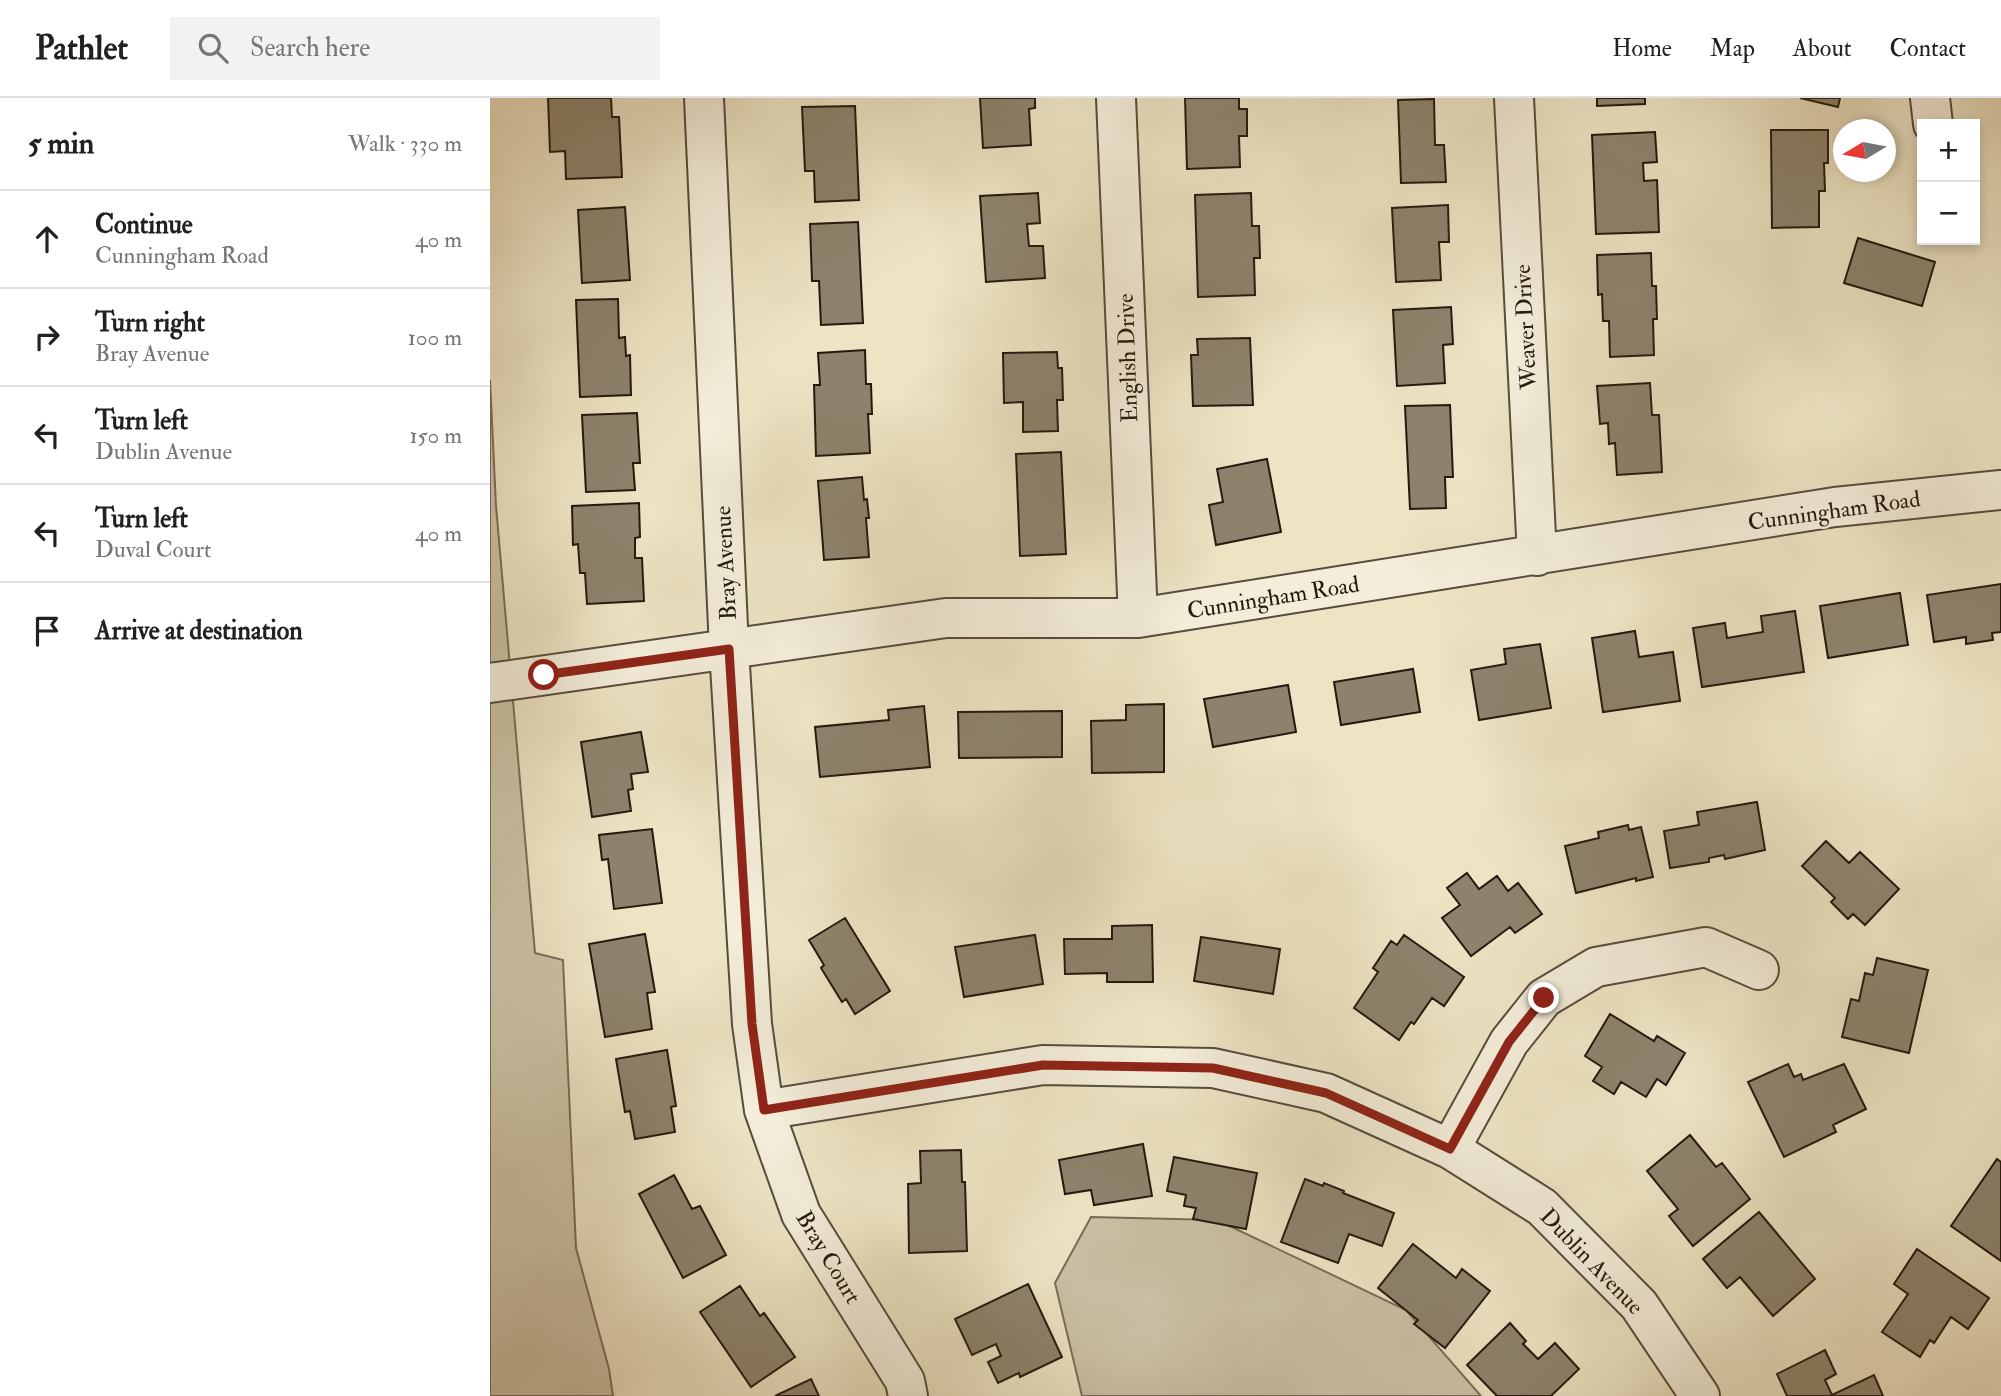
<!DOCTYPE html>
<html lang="en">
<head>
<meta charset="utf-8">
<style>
	body { margin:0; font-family:"IM FELL Double Pica",serif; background:#f2f2f2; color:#202124 }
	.controls { position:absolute; right:21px; top:21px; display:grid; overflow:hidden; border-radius:0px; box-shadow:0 4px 10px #0003 }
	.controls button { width:63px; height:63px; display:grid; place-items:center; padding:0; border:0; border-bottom:2px solid #e0e0e0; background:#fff; color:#202124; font:35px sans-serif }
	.compass { position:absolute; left:1343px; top:21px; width:63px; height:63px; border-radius:50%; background:#fff; box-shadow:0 4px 10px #0003; rotate:260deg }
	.stop { position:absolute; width:21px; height:21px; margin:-16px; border:5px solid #8f2418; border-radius:50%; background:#fff }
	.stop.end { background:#8f2418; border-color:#fff; box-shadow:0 2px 7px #0008 }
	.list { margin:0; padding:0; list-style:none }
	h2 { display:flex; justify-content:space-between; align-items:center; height:91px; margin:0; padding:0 28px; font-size:30px }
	h2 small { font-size:23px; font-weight:400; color:#757577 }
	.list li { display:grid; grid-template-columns:46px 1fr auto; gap:21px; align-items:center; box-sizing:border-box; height:98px; padding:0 28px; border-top:2px solid #e0e0e0 }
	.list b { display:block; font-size:26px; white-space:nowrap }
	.list p { margin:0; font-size:23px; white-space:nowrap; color:#757577 }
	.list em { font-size:23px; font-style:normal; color:#757577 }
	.icon { flex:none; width:38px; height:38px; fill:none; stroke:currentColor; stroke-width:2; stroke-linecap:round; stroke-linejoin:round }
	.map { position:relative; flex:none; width:1511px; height:1298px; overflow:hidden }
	header { display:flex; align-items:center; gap:42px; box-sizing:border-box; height:98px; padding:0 35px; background:#fff; border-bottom:2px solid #e0e0e0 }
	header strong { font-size:33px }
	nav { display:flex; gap:38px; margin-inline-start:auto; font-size:24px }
	.search { width:490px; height:63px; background:#f2f2f2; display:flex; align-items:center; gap:18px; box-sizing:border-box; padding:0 24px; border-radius:0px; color:#757577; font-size:26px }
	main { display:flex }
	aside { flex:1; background:#fff }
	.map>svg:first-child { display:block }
	.green { fill:#cbc1a5; stroke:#786d5a; stroke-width:2 }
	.building { fill:#8d836d; stroke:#25190f; stroke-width:2 }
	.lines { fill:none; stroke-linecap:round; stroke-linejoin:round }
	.minor-casing { stroke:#574c3c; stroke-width:42 }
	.minor { stroke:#f3edd9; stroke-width:38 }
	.route { stroke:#8f2418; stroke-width:9 }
	.labels { text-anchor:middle; stroke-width:5; stroke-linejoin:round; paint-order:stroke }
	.street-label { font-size:23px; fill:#25190f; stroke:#f3edd9 }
</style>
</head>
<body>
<header>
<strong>Pathlet</strong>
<div class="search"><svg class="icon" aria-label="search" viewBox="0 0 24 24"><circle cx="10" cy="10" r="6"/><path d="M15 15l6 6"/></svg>Search here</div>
<nav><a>Home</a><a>Map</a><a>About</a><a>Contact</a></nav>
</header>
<main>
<aside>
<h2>5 min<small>Walk · 330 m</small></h2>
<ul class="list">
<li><svg class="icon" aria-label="ahead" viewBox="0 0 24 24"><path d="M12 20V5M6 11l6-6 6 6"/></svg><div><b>Continue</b><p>Cunningham Road</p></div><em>40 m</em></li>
<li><svg class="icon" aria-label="right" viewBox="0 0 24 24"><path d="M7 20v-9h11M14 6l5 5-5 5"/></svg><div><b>Turn right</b><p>Bray Avenue</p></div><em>100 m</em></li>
<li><svg class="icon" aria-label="left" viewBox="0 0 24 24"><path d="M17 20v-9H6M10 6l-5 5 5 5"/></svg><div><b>Turn left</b><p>Dublin Avenue</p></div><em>150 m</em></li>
<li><svg class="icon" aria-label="left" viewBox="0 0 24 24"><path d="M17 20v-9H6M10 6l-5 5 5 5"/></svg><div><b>Turn left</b><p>Duval Court</p></div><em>40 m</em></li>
<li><svg class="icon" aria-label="arrive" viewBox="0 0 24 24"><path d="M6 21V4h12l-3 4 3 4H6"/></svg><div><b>Arrive at destination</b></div></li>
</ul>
</aside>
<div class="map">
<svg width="1511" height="1298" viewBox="0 0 1511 1298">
	<rect width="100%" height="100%" fill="#ede4c4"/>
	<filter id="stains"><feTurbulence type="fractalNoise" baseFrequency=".00286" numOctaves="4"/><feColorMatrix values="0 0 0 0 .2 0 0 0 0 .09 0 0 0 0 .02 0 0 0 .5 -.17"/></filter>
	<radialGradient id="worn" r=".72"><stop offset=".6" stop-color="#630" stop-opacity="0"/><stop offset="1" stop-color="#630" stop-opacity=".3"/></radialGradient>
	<path class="green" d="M0,282L6,408L45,855L73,862L86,1150L119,1271L123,1298H0Z
		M601,1119L727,1122L916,1212L991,1298H592L565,1185Z"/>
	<path class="building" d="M58,0H121L122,19H129L132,79L76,81L75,53L60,54Z
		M490,0H545V10L539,11L541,47L493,50Z
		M695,0H749V11H757V38H749L750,69L697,71Z
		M1107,0H1155V6L1107,8Z
		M1310,0H1350L1348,9Z
		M944,1L945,47H954L956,84L911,85L908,2Z
		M365,8L369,102L325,104L324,73H315L312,9Z
		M1281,32H1338V65H1334L1335,93H1329V129L1282,130Z
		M1165,34L1167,64L1153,65L1154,83L1167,82L1169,134L1106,136L1102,37Z
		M548,95L550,125L537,126L539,148H553L555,180L496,184L490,98Z
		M761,95L762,128H769L770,160H764L765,197L708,199L705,97Z
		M958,107L959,144H949L951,182L906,184L902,110Z
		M135,109L140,182L92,185L88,112Z
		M368,124L373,225L331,227L329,183H322L320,126Z
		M1368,140L1445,164L1432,208L1354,185Z
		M1161,155L1162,188H1166L1167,221H1163L1164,257L1120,259L1119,223H1113L1112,196L1108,197L1107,157Z
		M128,201L129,240L135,239L136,258L140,257L141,297L90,299L86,202Z
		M961,209L963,246L953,247L955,285L907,288L903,212Z
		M760,240L763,307L703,308L701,257H708L707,241Z
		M375,252L376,286H381L382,316H378L380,355L326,358L324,287H330L328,255Z
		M567,254L568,270H572L573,302H567L568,333L533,334V304L514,305L513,255Z
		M1160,285L1162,317H1169L1172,374L1127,377L1125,345L1119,346L1118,325L1110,326L1107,288Z
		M960,307L963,379H955L956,410L920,411L915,308Z
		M147,315L150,365H143L145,392L96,394L92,317Z
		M571,354L576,456L530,458L526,356Z
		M777,361L791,434L726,447L719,407L733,404L727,371Z
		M372,379L374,402L377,401L379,420H376L379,459L334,462L328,383Z
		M149,405L150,439L145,440V460H152L154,503L97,506L95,475H90L88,446L83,447L82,408Z
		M1511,486V534L1502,535L1503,542L1476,546V539L1444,544L1437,497Z
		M1410,495L1418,547L1338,560L1330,508Z
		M1305,513L1314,574L1212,589L1203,530L1235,525L1237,540L1273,534L1271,518Z
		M1145,533L1149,559L1183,554L1190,603L1113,614L1102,540Z
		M1050,546L1061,610L989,622L981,572L1016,566L1014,551Z
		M923,571L930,614L851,627L844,584Z
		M798,587L806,634L723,649L714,601Z
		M674,606V674L602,675L601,623L636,622V607Z
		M434,608L440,669L330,679L325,629L399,622L398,612Z
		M572,613V659L469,660L468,614Z
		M151,634L158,674L141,676L143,691L138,692L141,713L102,719L91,644Z
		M1267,704L1275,752L1235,761L1234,757L1219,760V764L1180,770L1174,733L1209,727L1207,714Z
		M1138,727L1139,732L1151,729L1163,779L1146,783V780L1086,795L1075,748L1109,740L1108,734Z
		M162,731L172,805L124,811L118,761L112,762L109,737Z
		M1336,743L1359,765L1370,754L1409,791L1375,827L1363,816L1358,821L1341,804L1345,800L1312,768Z
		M977,775L989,791L1007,778L1018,793L1028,785L1052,816L1025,835L1020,829L981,858L952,820L970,807L957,790Z
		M355,820L400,893L365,916L356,901L352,904L331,870L334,867L319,842Z
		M662,827L663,884H617V875L575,876L574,841H622V828Z
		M155,836L165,894L157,895L162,931L115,939L99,846Z
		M545,837L553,886L474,899L465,849Z
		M914,837L974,879L954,908L942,900L924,926L921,924L909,942L864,910L888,874L883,870L901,843L907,847Z
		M711,839L790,851L783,896L704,883Z
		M1387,860L1438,872L1419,955L1352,939L1361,901L1369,903L1375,875L1383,877Z
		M1120,916L1164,943L1167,938L1195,955L1176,987L1167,981L1156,999L1131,984L1124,996L1103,983L1112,969L1095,958Z
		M177,952L186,1008L181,1009L185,1034L145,1041L140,1013L135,1014L126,961Z
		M1298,966L1304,979L1311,976L1313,982L1354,966L1376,1011L1343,1027L1346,1034L1294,1059L1258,984Z
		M1200,1037L1226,1069L1232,1065L1260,1101L1203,1148L1179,1118L1188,1111L1157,1073Z
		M653,1046L662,1098L604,1107L601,1092L575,1096L569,1062Z
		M471,1052L472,1084H475L477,1153L419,1155L418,1086L431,1085L430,1053Z
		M684,1059L767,1075L756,1131L703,1121L706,1110L694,1108L696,1097L677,1093Z
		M1507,1061L1511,1064V1163L1461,1128Z
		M184,1077L202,1111L210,1108L236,1157L193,1180L149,1096Z
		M815,1081L833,1088L834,1085L854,1093L853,1095L904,1115L892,1148L859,1136L848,1165L791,1144Z
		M1269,1114L1325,1181L1283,1218L1250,1179L1237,1190L1213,1161Z
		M923,1146L966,1180L972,1171L1000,1193L955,1250L924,1226L928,1222L888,1190Z
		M1427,1151L1499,1200L1478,1231L1461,1219L1444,1245L1440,1242L1430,1259L1392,1234L1418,1196L1404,1186Z
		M538,1186L572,1259L530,1279L529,1275L508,1285L498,1264L511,1258L506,1246L482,1257L465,1221Z
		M250,1188L270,1218L274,1215L305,1259L261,1289L210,1214Z
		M1020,1225L1036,1243L1033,1246L1048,1261L1065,1245L1089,1271L1061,1298H1007L977,1267Z
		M1335,1252L1346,1276L1335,1282L1342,1297L1384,1277L1393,1298H1297L1287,1276Z
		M321,1281L329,1298H285Z"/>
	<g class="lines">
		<g class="minor-casing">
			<path id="minor" d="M214,0L239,551L262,926L274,1012L311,1116L415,1283L418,1298
				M626,0L648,520
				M1024,0L1047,458
				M1440,0L1443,26
				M0,585L456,520H648L1345,409L1511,392
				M274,1012L553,967L723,970L836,995L960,1051L1052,1109L1149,1207L1210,1298
				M960,1051L1019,944L1054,900L1106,869L1216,849L1269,872"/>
		</g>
		<use href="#minor" class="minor"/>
	</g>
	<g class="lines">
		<path class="route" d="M54,577L239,551L262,926L274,1012L553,967L723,970L836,995L960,1051L1019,944L1054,900"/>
	</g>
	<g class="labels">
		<g class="street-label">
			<text transform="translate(1035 229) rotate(-93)" y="8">Weaver Drive</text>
			<text transform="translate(637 260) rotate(-92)" y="8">English Drive</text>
			<text transform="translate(1344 412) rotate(-8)" y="8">Cunningham Road</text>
			<text transform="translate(235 465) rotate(-93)" y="8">Bray Avenue</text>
			<text transform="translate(783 499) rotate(-9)" y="8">Cunningham Road</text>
			<text transform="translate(339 1159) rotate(59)" y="8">Bray Court</text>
			<text transform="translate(1102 1163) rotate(46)" y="8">Dublin Avenue</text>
		</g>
	</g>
	<rect width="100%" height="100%" filter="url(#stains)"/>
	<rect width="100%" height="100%" fill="url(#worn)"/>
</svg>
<div class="controls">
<button>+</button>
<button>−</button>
</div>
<svg class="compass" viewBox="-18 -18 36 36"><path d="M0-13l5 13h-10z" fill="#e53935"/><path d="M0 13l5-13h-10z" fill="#757577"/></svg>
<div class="stop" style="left:54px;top:577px"></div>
<div class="stop end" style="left:1054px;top:900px"></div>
</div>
</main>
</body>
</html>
